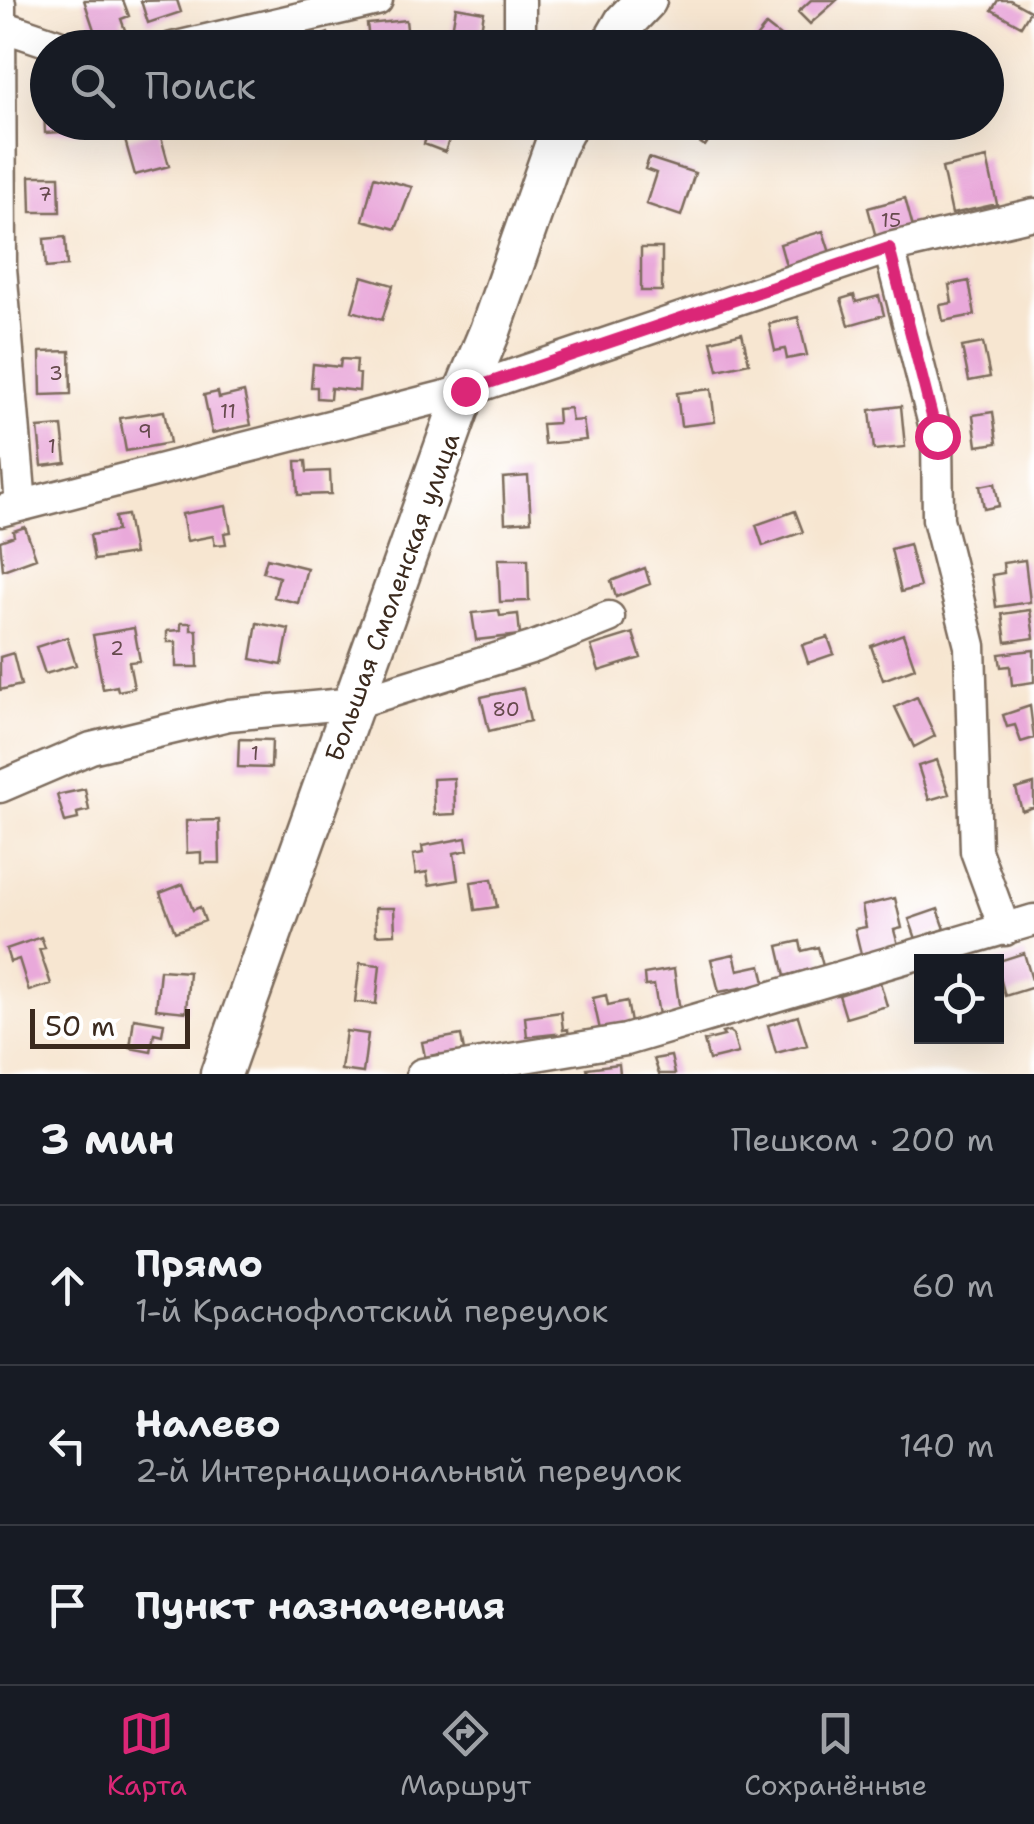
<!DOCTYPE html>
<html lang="ru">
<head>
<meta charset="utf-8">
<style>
	body { margin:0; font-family:"Shantell Sans",sans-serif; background:#242831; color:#f1f3f6 }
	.controls { position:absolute; right:30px; bottom:30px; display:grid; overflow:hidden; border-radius:0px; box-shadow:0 10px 40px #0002 }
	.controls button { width:90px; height:90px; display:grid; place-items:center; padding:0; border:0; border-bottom:2px solid #363941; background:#171b24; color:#f1f3f6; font:50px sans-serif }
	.scale { position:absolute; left:30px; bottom:25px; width:160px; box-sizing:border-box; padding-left:10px; border:5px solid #3b2a1e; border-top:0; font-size:28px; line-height:35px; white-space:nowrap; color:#3b2a1e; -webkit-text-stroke:8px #fff; paint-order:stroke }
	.stop { position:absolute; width:30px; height:30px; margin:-22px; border:8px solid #db2777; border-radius:50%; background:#fff }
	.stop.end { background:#db2777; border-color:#fff; box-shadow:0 2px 10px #0008 }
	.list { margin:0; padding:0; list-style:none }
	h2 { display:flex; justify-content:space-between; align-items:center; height:130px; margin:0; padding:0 40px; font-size:42px }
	h2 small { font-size:32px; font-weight:400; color:#9ea1a6 }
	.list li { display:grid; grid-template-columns:65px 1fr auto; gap:30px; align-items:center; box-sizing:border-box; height:160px; padding:0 40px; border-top:2px solid #363941 }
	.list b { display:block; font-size:38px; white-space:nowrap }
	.list p { margin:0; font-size:32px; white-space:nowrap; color:#9ea1a6 }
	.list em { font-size:32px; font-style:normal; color:#9ea1a6 }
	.icon { flex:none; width:55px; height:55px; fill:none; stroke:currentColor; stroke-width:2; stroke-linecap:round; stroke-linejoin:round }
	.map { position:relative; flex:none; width:1034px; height:1074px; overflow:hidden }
	.search { position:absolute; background:#171b24; box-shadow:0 10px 40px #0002; left:30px; right:30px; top:30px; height:110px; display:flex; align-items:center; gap:25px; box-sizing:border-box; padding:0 35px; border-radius:55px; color:#9ea1a6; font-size:38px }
	.sheet { height:610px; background:#171b24 }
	nav { display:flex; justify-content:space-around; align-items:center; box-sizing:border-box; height:140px; border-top:2px solid #363941; background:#171b24; font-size:28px; color:#9ea1a6 }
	nav a { display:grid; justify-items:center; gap:5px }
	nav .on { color:#db2777 }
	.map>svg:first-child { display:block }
	.building { fill:#e9a9da }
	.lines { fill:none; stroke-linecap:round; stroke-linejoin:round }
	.minor-casing { stroke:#7d6c5d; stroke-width:35 }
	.major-casing { stroke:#7d6c5d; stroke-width:45 }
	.minor { stroke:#fff; stroke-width:30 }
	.major { stroke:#fff; stroke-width:40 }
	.route { stroke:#db2777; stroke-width:12 }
	.labels { text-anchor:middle; stroke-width:8; stroke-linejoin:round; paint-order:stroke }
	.number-label { font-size:20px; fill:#664a4d }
	.street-label { font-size:25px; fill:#3b2a1e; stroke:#fff }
</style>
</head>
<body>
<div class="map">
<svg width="1034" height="1074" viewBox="0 0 1034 1074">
	<rect width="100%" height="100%" fill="#fff"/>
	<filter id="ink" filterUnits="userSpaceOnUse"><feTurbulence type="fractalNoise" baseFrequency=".01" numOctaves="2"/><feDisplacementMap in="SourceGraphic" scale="20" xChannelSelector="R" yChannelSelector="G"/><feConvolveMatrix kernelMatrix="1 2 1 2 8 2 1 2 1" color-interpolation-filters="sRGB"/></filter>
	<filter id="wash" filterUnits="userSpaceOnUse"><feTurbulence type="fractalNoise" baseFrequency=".0048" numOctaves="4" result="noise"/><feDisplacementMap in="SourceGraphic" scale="40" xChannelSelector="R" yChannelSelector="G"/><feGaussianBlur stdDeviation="2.25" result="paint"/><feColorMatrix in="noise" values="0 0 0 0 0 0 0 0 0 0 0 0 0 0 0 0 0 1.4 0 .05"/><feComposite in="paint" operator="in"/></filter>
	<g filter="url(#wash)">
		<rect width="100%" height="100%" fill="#f7e6d1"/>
		<g id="blocks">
			<path class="building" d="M84,0H123L129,16L121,19L125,30L97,39Z
				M177,0L181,12L148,23L141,1Z
				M811,0H837L810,24L798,12Z
				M998,0H1010L1030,11L1021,26L992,10Z
				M456,7L484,12L478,48H449Z
				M406,20L409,48H370L367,24Z
				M766,25L789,43L785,48H748Z
				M328,33L333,48H290V47Z
				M48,107V122H83V131L45,133L44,108Z
				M431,122H455L445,152L424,144Z
				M670,122H721L705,146Z
				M159,130L169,166L135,175L125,140Z
				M649,158L695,173L681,216L646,204L656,173L645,169Z
				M987,158L997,204L952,214L942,168Z
				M30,176H59L60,212H31Z
				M374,177L412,187L396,229L363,220Z
				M905,198L914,231L877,241L868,208Z
				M823,231L831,256L787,269L780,244Z
				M65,237L67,266L46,268L44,239Z
				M641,248H662V291H641Z
				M362,276L393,285L382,320L352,311Z
				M969,281L975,315L943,321L940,305L952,303L949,285Z
				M854,295L856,302L879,296L884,315L849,325L841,299Z
				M798,317L807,355L787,359L785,349L775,351L769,324Z
				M742,333L749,363L718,370L711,341Z
				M983,343L990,377L969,381L962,347Z
				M70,351L71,394L41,395L40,352Z
				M341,359L357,360L356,373L360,374L359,391L331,388L330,399L317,398V387H311L313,364L340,367Z
				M711,389L715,422L681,426L677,393Z
				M218,392L219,398L244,392L251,425L212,433L204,395Z
				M901,406L905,447L874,450L870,410Z
				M570,408L572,421L583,420L586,440L544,444L542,424L558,423L557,409Z
				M164,411L170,443L126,451L120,418Z
				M993,412L997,443L977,446L973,415Z
				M62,426L66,463L42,466L38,428Z
				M296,461H306L307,472L330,471L331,494L298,495Z
				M528,476L531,521L505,523L503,478Z
				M995,483L999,506L984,509L980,486Z
				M226,506L231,532L224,533L226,544L215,545L213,536L187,541L182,514Z
				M795,511L803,532L763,546L756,525Z
				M127,515L134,554L94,560L90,535L117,531L115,517Z
				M25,527L36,558L3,570L0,541L14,536L13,531Z
				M909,544L920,587L901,592L891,549Z
				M267,558L307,568L298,603L274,597L279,577L263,572Z
				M498,559H528L529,601L500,602Z
				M1025,560L1030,602L996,607L992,575L1004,573L1003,563Z
				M645,568L650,584L616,597L611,581Z
				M499,610L500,616L518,614L520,635L476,640L472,613Z
				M1030,610L1034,638L1006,642L1002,614Z
				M181,623H191V630H197L198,667H176V642H167V631L181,630Z
				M257,623L289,629L282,665L251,659Z
				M134,628L140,661L129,662L134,688L118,691L117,686L103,689L93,635Z
				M633,633L641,658L599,671L591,646Z
				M903,634L915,668L883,680L871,646Z
				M67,637L76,665L45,674L36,647Z
				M828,637L834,654L808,663L802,645Z
				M1034,650V682L1012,685L1010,666L1001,667L999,654Z
				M13,653L21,685L0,690V657Z
				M523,688L530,721L489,731L481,697Z
				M917,697L935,736L914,747L895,707Z
				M1030,706L1034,738L1021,742L1015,725L1007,727L1003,715Z
				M239,739L272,740L271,768L238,767Z
				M937,760L949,794L929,800L918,766Z
				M454,778L455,814L434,815L433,779Z
				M1034,784V807L1022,811L1016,789Z
				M85,789L89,810L77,813L78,819L65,822L57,795Z
				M219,820L220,863H201V852L187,853L186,821Z
				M466,838L468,850L454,853L458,880L429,885L427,872L416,874L413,855L423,853L422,846Z
				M492,879L497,907L475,910L471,882Z
				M183,884L193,910L200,907L205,921L175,932L160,893Z
				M895,898L902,928L894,930L898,945L861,954L855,929L866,927L862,906Z
				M375,908H394L395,934L376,935Z
				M938,909L945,929L916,939L909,919Z
				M41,937L45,948L39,949L51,984L29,991L19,959L10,962L6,949Z
				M800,941L802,951L818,947L823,966L785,976L778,946Z
				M1024,953L1034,987L1005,996L996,962Z
				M734,954L738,970L761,965L765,983L761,984L762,990L747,993L746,987L719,992L711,959Z
				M360,963L380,965L376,1004L355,1002Z
				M674,969L680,1012L659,1015L654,985L645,986L644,974Z
				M160,970L189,972L186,1012L156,1009Z
				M880,982L887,1006L846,1018L839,995Z
				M606,995L608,1005L627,1001L631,1023L600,1030L593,998Z
				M561,1012L563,1030L568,1029L569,1039L556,1041V1034L527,1037L525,1017Z
				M798,1016L807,1045L776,1053L768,1025Z
				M134,1018L164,1023L162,1035L154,1033L151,1052L130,1048Z
				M346,1031L368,1034L363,1073L341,1070Z
				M729,1031L733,1034L738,1053L709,1060L704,1041L724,1036L722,1033Z
				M461,1035L465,1056L440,1061L439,1054L425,1057L422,1042Z
				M671,1056L675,1074H659L654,1059Z
				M619,1064L620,1074H588L587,1068Z"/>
		</g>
	</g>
	<g filter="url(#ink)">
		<use href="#blocks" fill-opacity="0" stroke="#7d6c5d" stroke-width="2.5"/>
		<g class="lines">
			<g class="minor-casing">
				<path id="minor" d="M520,0V48
					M0,4L1,268L21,505
					M2,26L67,48
					M172,48L377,0
					M889,248L937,436L938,519L970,646L976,851L1005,930
					M0,511L465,391L889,248L1034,214
					M0,787L91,748L229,715L355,703L534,647L609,617
					M422,1074L626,1040L1034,920"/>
			</g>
			<g class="major-casing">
				<path id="major" d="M610,48L625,22L646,0
					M221,1074L465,391L490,331L555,146L568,122"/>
			</g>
			<use href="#minor" class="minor"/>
			<use href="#major" class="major"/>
		</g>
	</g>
	<g class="lines" filter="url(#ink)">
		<path class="route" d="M465,391L889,248L937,436"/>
	</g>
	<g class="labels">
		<g class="number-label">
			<text x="45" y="201">7</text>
			<text x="891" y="227">15</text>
			<text x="56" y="380">3</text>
			<text x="228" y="418">11</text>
			<text x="145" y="438">9</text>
			<text x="52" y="453">1</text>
			<text x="117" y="655">2</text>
			<text x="506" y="716">80</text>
			<text x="255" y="760">1</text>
		</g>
		<g class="street-label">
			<text transform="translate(392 597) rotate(-70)" y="9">Большая Смоленская улица</text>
		</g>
	</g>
</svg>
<div class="controls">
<button><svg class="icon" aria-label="locate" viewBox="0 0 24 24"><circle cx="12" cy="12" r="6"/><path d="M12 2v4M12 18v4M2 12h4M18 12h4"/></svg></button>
</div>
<div class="scale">50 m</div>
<div class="stop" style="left:937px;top:436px"></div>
<div class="stop end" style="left:465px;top:391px"></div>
<div class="search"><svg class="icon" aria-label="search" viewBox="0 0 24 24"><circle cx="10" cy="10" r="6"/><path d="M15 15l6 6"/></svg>Поиск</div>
</div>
<section class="sheet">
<h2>3 мин<small>Пешком · 200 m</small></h2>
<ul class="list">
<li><svg class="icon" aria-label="ahead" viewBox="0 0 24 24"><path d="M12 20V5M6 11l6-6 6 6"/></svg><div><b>Прямо</b><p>1-й Краснофлотский переулок</p></div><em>60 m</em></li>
<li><svg class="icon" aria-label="left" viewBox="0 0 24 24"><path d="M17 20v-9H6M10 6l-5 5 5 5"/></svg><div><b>Налево</b><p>2-й Интернациональный переулок</p></div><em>140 m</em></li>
<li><svg class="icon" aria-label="arrive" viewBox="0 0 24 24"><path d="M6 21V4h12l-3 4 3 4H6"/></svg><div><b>Пункт назначения</b></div></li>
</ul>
</section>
<nav>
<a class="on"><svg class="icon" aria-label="map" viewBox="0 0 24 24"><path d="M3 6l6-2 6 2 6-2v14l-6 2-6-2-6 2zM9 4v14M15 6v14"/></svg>Карта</a>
<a><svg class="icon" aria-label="directions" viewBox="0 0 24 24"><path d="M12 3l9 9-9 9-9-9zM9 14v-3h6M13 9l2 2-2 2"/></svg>Маршрут</a>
<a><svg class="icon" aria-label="saved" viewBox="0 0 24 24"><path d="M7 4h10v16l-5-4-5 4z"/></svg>Сохранённые</a>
</nav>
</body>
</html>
